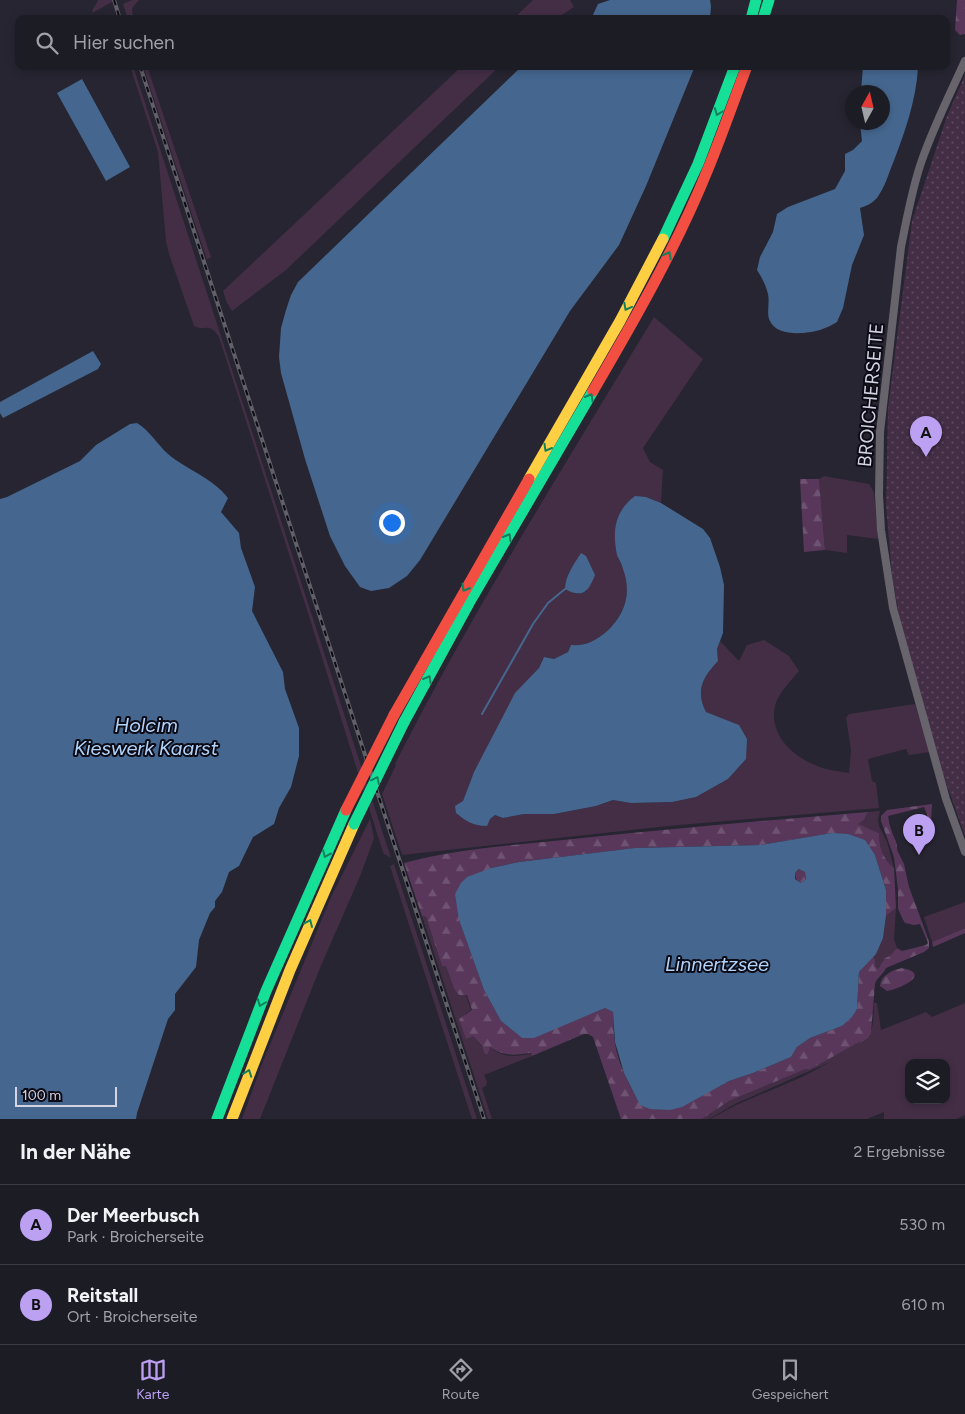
<!DOCTYPE html>
<html lang="de">
<head>
<meta charset="utf-8">
<style>
	body { margin:0; font-family:Figtree,sans-serif; background:#292932; color:#f1f3f6 }
	.controls { position:absolute; right:15px; bottom:15px; display:grid; overflow:hidden; border-radius:10px; box-shadow:0 2px 8px #0003 }
	.controls button { width:45px; height:45px; display:grid; place-items:center; padding:0; border:0; border-bottom:1px solid #3a3a42; background:#1c1c25; color:#f1f3f6; font:25px sans-serif }
	.compass { position:absolute; left:845px; top:85px; width:45px; height:45px; border-radius:50%; background:#1c1c25; box-shadow:0 2px 8px #0003; rotate:8deg }
	.scale { position:absolute; left:15px; bottom:12px; width:102px; box-sizing:border-box; padding-left:5px; border:2px solid #d4d3e3; border-top:0; font-size:14px; line-height:18px; white-space:nowrap; color:#d4d3e3; -webkit-text-stroke:4px #0c0b15; paint-order:stroke }
	.you { position:absolute; left:391px; top:522px; width:18px; height:18px; margin:-12px; border:4px solid #fff; border-radius:50%; background:#1a73e8; box-shadow:0 0 0 8px #1a73e833 }
	.badge { display:grid; place-items:center; width:32px; height:32px; border-radius:50%; background:#bca0f2; color:#111; font-size:16px; font-weight:700 }
	.pin { position:absolute; translate:-50% -41px; filter:drop-shadow(0 1px 2px #0008) }
	.pin::after { content:''; position:absolute; top:26px; width:18px; height:15px; background:inherit; clip-path:polygon(0 0,100% 0,50% 100%) }
	.list { margin:0; padding:0; list-style:none }
	h2 { display:flex; justify-content:space-between; align-items:center; height:65px; margin:0; padding:0 20px; font-size:21px }
	h2 small { font-size:16px; font-weight:400; color:#a0a1a7 }
	.list li { display:grid; grid-template-columns:32px 1fr auto; gap:15px; align-items:center; box-sizing:border-box; height:80px; padding:0 20px; border-top:1px solid #3a3a42 }
	.list b { display:block; font-size:19px; white-space:nowrap }
	.list p { margin:0; font-size:16px; white-space:nowrap; color:#a0a1a7 }
	.list em { font-size:16px; font-style:normal; color:#a0a1a7 }
	.icon { flex:none; width:28px; height:28px; fill:none; stroke:currentColor; stroke-width:2; stroke-linecap:round; stroke-linejoin:round }
	.map { position:relative; flex:none; width:965px; height:1119px; overflow:hidden }
	.search { position:absolute; background:#1c1c25; box-shadow:0 2px 8px #0003; left:15px; right:15px; top:15px; height:55px; display:flex; align-items:center; gap:12px; box-sizing:border-box; padding:0 18px; border-radius:10px; color:#a0a1a7; font-size:19px }
	.sheet { height:225px; background:#1c1c25 }
	nav { display:flex; justify-content:space-around; align-items:center; box-sizing:border-box; height:70px; border-top:1px solid #3a3a42; background:#1c1c25; font-size:14px; color:#a0a1a7 }
	nav a { display:grid; justify-items:center; gap:2px }
	nav .on { color:#bca0f2 }
	.map>svg:first-child { display:block }
	.green { fill:#432e46; fill-rule:evenodd }
	.forest { fill:url(#forest-firs) }
	.park { fill:url(#park-dots) }
	.water { fill:#45678f; fill-rule:evenodd }
	.lines { fill:none; stroke-linecap:round; stroke-linejoin:round }
	.stream { stroke:#45678f; stroke-width:2 }
	.street { stroke:#67646c; stroke-width:8 }
	.fast { stroke:#16e098; stroke-width:11 }
	.slow { stroke:#ffcf43; stroke-width:11 }
	.jam { stroke:#f24e42; stroke-width:11 }
	.rail-casing { stroke:#615f67; stroke-width:4 }
	.rail { stroke:#0c0b15; stroke-width:2; stroke-dasharray:5.5; stroke-linecap:butt }
	.fast-bridge { stroke:#16e098; stroke-width:11 }
	.jam-bridge { stroke:#f24e42; stroke-width:11 }
	.oneway { stroke:#12805d }
	.labels { text-anchor:middle; stroke-width:4; stroke-linejoin:round; paint-order:stroke }
	.street-label { font-size:19px; fill:#d4d3e3; stroke:#0c0b15 }
	.water-label { font-size:20px; font-style:italic; fill:#b2d4fb; stroke:#0c0b15 }
</style>
</head>
<body>
<div class="map">
<svg width="965" height="1119" viewBox="0 0 965 1119">
	<defs>
		<pattern id="forest-firs" width="22" height="20" patternUnits="userSpaceOnUse" patternTransform="scale(1.25)"><rect width="22" height="20" fill="#58375b"/><path d="M5 1l3.5 6h-7zM16 11l3.5 6h-7z" fill="#6f5372"/></pattern>
		<pattern id="park-dots" width="8" height="8" patternUnits="userSpaceOnUse" patternTransform="scale(1.25)"><rect width="8" height="8" fill="#432e46"/><path d="M2 2h.1M6 6h.1" fill="none" stroke="#5d4b61" stroke-width="1.8" stroke-linecap="round"/></pattern>
	</defs>
	<rect width="100%" height="100%" fill="#262531"/>
	<path class="green" d="M98,0H112V2L92,13C92,8 96,6 98,0Z
		M132,0H139L132,8L133,19H128L123,4Z
		M533,0H570L574,7L556,19H513Z
		M130,66H133L391,858L384,854L381,846L308,613L219,337C209,321 205,332 194,326L169,254L166,241L158,152Z
		M143,66H147L211,257L207,260Z
		M462,66H500L286,270L232,311L227,303L223,291Z
		M654,317L703,359L643,448L650,462L663,470L661,503L646,497L615,533C616,540 616,549 618,556C619,561 622,565 624,570C632,594 624,615 606,632C595,642 586,646 571,645L568,652L554,659L544,657L539,668L531,677L474,772L463,801L490,819L495,815L503,818L524,814H554L596,806L614,800L631,803L671,802L696,797L728,779L746,759L739,725L706,712C695,690 703,677 718,661L717,649L720,641L739,661L747,645L764,640L789,656L799,671C791,681 778,693 775,706C769,734 791,755 815,765C825,770 838,771 849,773L851,750L846,718L849,714L915,704L930,752L909,755L906,749L868,759L872,781L876,783L879,808L668,826L402,855L382,794L396,765L395,764C473,610 565,465 654,317ZM581,554L587,591C575,597 573,593 565,585L569,572Z
		M824,476L869,484L874,492L878,539L847,535V553L825,550L819,479Z
		M880,811L878,819L879,826L887,842L894,868C883,859 879,847 879,833L857,824L864,820L868,812Z
		M370,819L374,838L361,874L320,968L260,1119H242L262,1064L331,897Z
		M394,864L477,1119H472L390,866Z
		M965,902V928L932,942L924,917Z
		M896,908L894,939L897,948L890,957L885,958L878,969L875,966V960L873,956L883,938L886,916Z
		M422,916L426,917L442,966H446L454,989L459,995H466L471,1010L465,1014L473,1036L488,1054L490,1047C505,1059 513,1056 531,1054L532,1056L484,1075L487,1081L486,1086L482,1088L492,1119H488Z
		M874,1003H877L881,1030L926,1012L932,1017L965,1003V1115L956,1119H884V1112L867,1119H710L736,1105L804,1076L830,1062L735,1104L709,1119H702L729,1101L806,1069L809,1070L862,1040L859,1045C875,1037 873,1019 874,1003ZM909,1063H946V1100H909Z"/>
	<path class="forest" d="M957,0H965V34L960,35L955,30Z
		M800,479H819L825,550L804,552Z
		M932,804L931,824L924,807L888,816C889,820 889,825 891,829C893,837 898,842 897,850L904,864L909,887L929,941V948L924,952L886,968C884,974 877,977 875,984L871,1033L868,1038L859,1045L861,1041L809,1070L806,1069L729,1101L702,1119H621L593,1037L588,1034H584L532,1056L531,1053C515,1055 504,1057 490,1047L488,1054H485L482,1046L473,1036L466,1039L459,1019L472,1010L467,995H459L454,989L446,966H442L426,917L422,916L404,863C459,848 517,845 573,839C672,829 770,820 868,812L864,820L858,824L879,833C879,847 883,859 894,868L896,908L886,916V890L875,855L833,833L761,845L636,848L519,862L491,868L459,920L484,990L501,1021L522,1038L553,1029L605,1008L613,1012C614,1022 613,1033 615,1043C618,1065 630,1085 640,1104L711,1090L729,1081L753,1073L791,1057L797,1047L810,1038L842,1026L857,1009L859,972L873,956L875,960V966L878,969L885,958L890,956L897,948L902,951L926,945L928,943L920,924L914,925L905,923L898,909V889L894,857L881,821V816L887,810Z
		M800,869L805,872L806,879L801,883L796,879L795,873Z
		M965,928V933L933,947L932,942Z
		M902,968C933,974 899,989 887,991L880,986C881,975 892,970 902,968Z"/>
	<path class="park" d="M965,75V836L940,766L901,627L892,575L886,505L888,408L912,221L947,116Z"/>
	<path class="water" d="M610,0H710L711,6L710,19H591L598,4Z
		M522,66H695L646,186L619,245L570,311L420,560L407,576L389,588L371,591L360,587L345,566L330,536L305,459L281,373L279,357L281,328L286,310L291,295L298,282Z
		M863,66H917L918,68C916,100 905,132 893,163C888,175 885,187 877,198C872,203 867,206 860,208L864,235L852,265L843,308L837,322C832,325 826,328 820,330C806,334 777,337 770,321C766,314 770,303 768,294C766,285 762,278 757,270L760,257L773,232L777,214L788,207L835,189L845,171V154L853,150L862,141L860,123L882,122V92H861Z
		M82,79L130,167L106,181L57,93Z
		M93,351L101,364L98,369L3,418L0,413V402Z
		M137,423C150,431 157,444 168,454C187,470 213,478 228,498L221,512L239,533L241,548L255,587L252,611L283,672L285,689L299,728V756L291,787L279,808L274,824L253,837L239,866L229,872L222,892L215,901V907L210,913L199,940L196,967L175,994V1010L168,1019L137,1113L136,1119H0V499L7,497L80,461L96,445L130,424Z
		M635,496L646,497L661,503L703,529L710,538L720,567L724,585L723,633L717,649L718,661C703,677 695,690 706,712L739,725L747,739L746,759L728,779L696,797L672,802L631,803L613,800L596,806L554,814H524L503,818L495,815L490,819L487,826C473,826 466,821 456,813L455,806L463,801L474,772L515,693L539,668L544,657L554,659L568,652L571,645C586,646 595,641 606,632C625,615 632,593 623,569C622,564 619,560 617,555C612,530 615,511 635,496Z
		M581,553L586,556L595,575C588,592 583,599 565,589C565,576 574,564 581,553Z
		M832,833L848,834L865,840L875,855L886,890V916L883,938L876,954L859,972L857,1009L852,1017L842,1026L810,1038L797,1047L791,1057L753,1073L729,1081L682,1107L670,1110L650,1109L640,1105L624,1073L615,1042L613,1012L605,1008L534,1038H522L501,1021L484,990L459,920L455,894L461,883L467,877L491,868L519,862L635,848L761,845ZM799,869L805,872L806,879L801,883L795,879V873Z"/>
	<g class="lines">
		<path class="stream" d="M482,714L533,624L548,603L565,589"/>
		<path class="street" d="M965,61C950,94 934,126 922,160C912,188 907,218 901,247L880,432L879,495L881,530L893,608L946,799L965,852"/>
		<path class="fast" d="M751,19L756,0
			M763,19L769,0
			M663,239L698,164L735,66
			M404,722L469,603L593,391
			M217,1119L266,991L346,810"/>
		<path class="slow" d="M529,479L620,321L663,239
			M232,1119L290,970L354,824"/>
		<path class="jam" d="M593,391C635,319 677,246 708,169C722,135 734,100 747,66
			M394,715L529,479"/>
		<g class="rail-casing">
			<path id="rail" d="M114,0L120,19
				M140,66L484,1119"/>
		</g>
		<use href="#rail" class="rail"/>
		<path class="fast-bridge" d="M354,824L404,722"/>
		<path class="jam-bridge" d="M346,810L394,715"/>
	</g>
	<defs><path id="oneway-chevron" d="M-2-3.5L2.5 0L-2 3.5" fill="none" stroke-width="1.6" stroke-linecap="round" stroke-linejoin="round" transform="scale(1.25)"/></defs>
	<g class="oneway">
		<use href="#oneway-chevron" transform="translate(718 112) rotate(111)"/>
		<use href="#oneway-chevron" transform="translate(668 255) rotate(-62)"/>
		<use href="#oneway-chevron" transform="translate(627 307) rotate(118)"/>
		<use href="#oneway-chevron" transform="translate(590 397) rotate(-60)"/>
		<use href="#oneway-chevron" transform="translate(547 448) rotate(120)"/>
		<use href="#oneway-chevron" transform="translate(508 537) rotate(-60)"/>
		<use href="#oneway-chevron" transform="translate(465 588) rotate(120)"/>
		<use href="#oneway-chevron" transform="translate(428 679) rotate(-61)"/>
		<use href="#oneway-chevron" transform="translate(376 780) rotate(-64)"/>
		<use href="#oneway-chevron" transform="translate(326 854) rotate(114)"/>
		<use href="#oneway-chevron" transform="translate(309 923) rotate(-66)"/>
		<use href="#oneway-chevron" transform="translate(261 1003) rotate(111)"/>
		<use href="#oneway-chevron" transform="translate(248 1073) rotate(-70)"/>
	</g>
	<g class="labels">
		<g class="street-label">
			<text transform="translate(870 395) rotate(-85)" y="7">BROICHERSEITE</text>
		</g>
		<g class="water-label">
			<text x="146" y="732">Holcim<tspan x="146" dy="23">Kieswerk Kaarst</tspan></text>
			<text x="717" y="971">Linnertzsee</text>
		</g>
	</g>
</svg>
<div class="controls">
<button><svg class="icon" aria-label="layers" viewBox="0 0 24 24"><path d="M12 4l9 5-9 5-9-5zM3 14l9 5 9-5"/></svg></button>
</div>
<svg class="compass" viewBox="-18 -18 36 36"><path d="M0-13l5 13h-10z" fill="#e53935"/><path d="M0 13l5-13h-10z" fill="#a0a1a7"/></svg>
<div class="scale">100 m</div>
<div class="you"></div>
<div class="pin badge" style="left:926px;top:457px">A</div>
<div class="pin badge" style="left:919px;top:855px">B</div>
<div class="search"><svg class="icon" aria-label="search" viewBox="0 0 24 24"><circle cx="10" cy="10" r="6"/><path d="M15 15l6 6"/></svg>Hier suchen</div>
</div>
<section class="sheet">
<h2>In der Nähe<small>2 Ergebnisse</small></h2>
<ul class="list">
<li><span class="badge">A</span><div><b>Der Meerbusch</b><p>Park · Broicherseite</p></div><em>530 m</em></li>
<li><span class="badge">B</span><div><b>Reitstall</b><p>Ort · Broicherseite</p></div><em>610 m</em></li>
</ul>
</section>
<nav>
<a class="on"><svg class="icon" aria-label="map" viewBox="0 0 24 24"><path d="M3 6l6-2 6 2 6-2v14l-6 2-6-2-6 2zM9 4v14M15 6v14"/></svg>Karte</a>
<a><svg class="icon" aria-label="directions" viewBox="0 0 24 24"><path d="M12 3l9 9-9 9-9-9zM9 14v-3h6M13 9l2 2-2 2"/></svg>Route</a>
<a><svg class="icon" aria-label="saved" viewBox="0 0 24 24"><path d="M7 4h10v16l-5-4-5 4z"/></svg>Gespeichert</a>
</nav>
</body>
</html>
